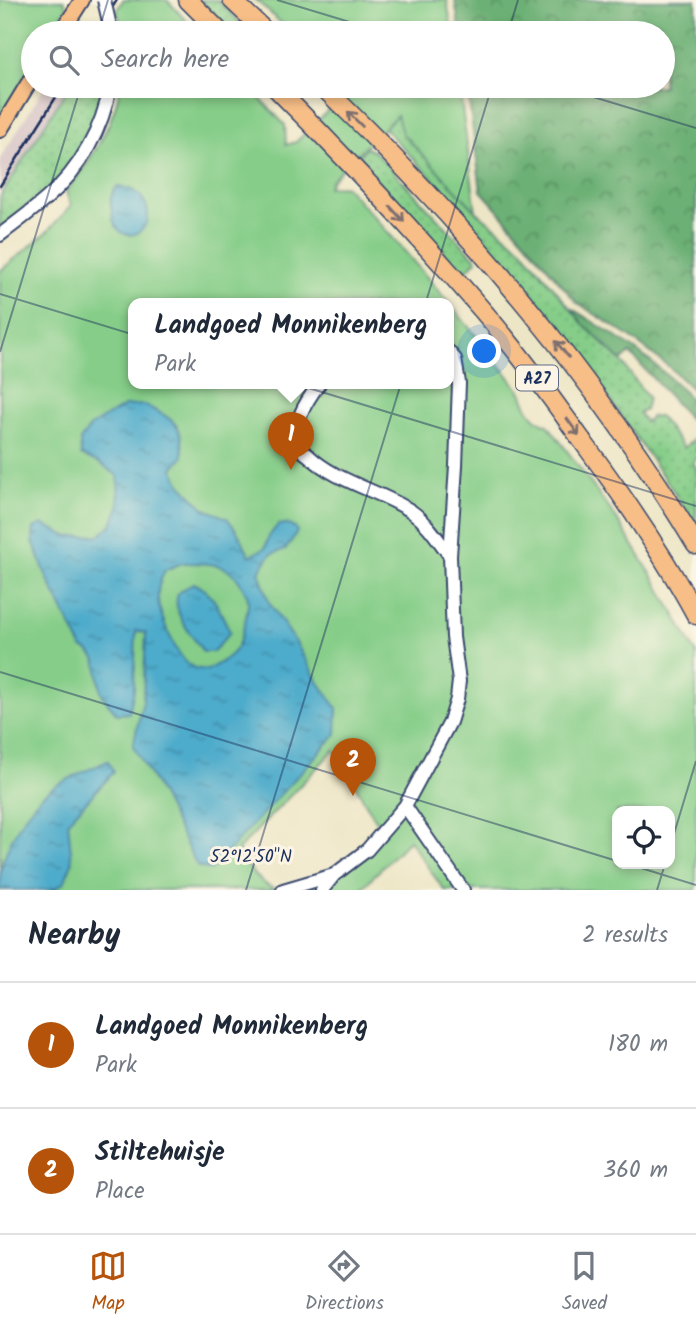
<!DOCTYPE html>
<html lang="en">
<head>
<meta charset="utf-8">
<style>
	body { margin:0; font-family:Kalam,sans-serif; background:#f6f6f7; color:#1f2937 }
	.controls { position:absolute; right:21px; bottom:21px; display:grid; overflow:hidden; border-radius:14px; box-shadow:0 4px 10px #0003 }
	.controls button { width:63px; height:63px; display:grid; place-items:center; padding:0; border:0; border-bottom:2px solid #e0e1e3; background:#fff; color:#1f2937; font:35px sans-serif }
	.you { position:absolute; left:485px; top:352px; width:24px; height:24px; margin:-18px; border:5px solid #fff; border-radius:50%; background:#1a73e8; box-shadow:0 0 0 10px #1a73e833 }
	.badge { display:grid; place-items:center; width:46px; height:46px; border-radius:50%; background:#b45309; color:#fff; font-size:23px; font-weight:700 }
	.pin { position:absolute; translate:-50% -58px; filter:drop-shadow(0 2px 4px #0008) }
	.pin::after { content:''; position:absolute; top:37px; width:24px; height:21px; background:inherit; clip-path:polygon(0 0,100% 0,50% 100%) }
	.popup { position:absolute; left:128px; top:298px; width:326px; height:91px; box-sizing:border-box; display:grid; place-content:center; border-radius:14px; background:#fff; filter:drop-shadow(0 2px 5px #0005); font-size:23px; white-space:nowrap; color:#747a83 }
	.popup b { font-size:26px; color:#1f2937 }
	.popup::after { content:''; position:absolute; left:50%; top:100%; margin-left:-14px; border:14px solid transparent; border-top-color:#fff }
	.list { margin:0; padding:0; list-style:none }
	h2 { display:flex; justify-content:space-between; align-items:center; height:91px; margin:0; padding:0 28px; font-size:30px }
	h2 small { font-size:23px; font-weight:400; color:#747a83 }
	.list li { display:grid; grid-template-columns:46px 1fr auto; gap:21px; align-items:center; box-sizing:border-box; height:126px; padding:0 28px; border-top:2px solid #e0e1e3 }
	.list b { display:block; font-size:26px; white-space:nowrap }
	.list p { margin:0; font-size:23px; white-space:nowrap; color:#747a83 }
	.list em { font-size:23px; font-style:normal; color:#747a83 }
	.icon { flex:none; width:38px; height:38px; fill:none; stroke:currentColor; stroke-width:2; stroke-linecap:round; stroke-linejoin:round }
	.map { position:relative; flex:none; width:696px; height:890px; overflow:hidden }
	.search { position:absolute; background:#fff; box-shadow:0 4px 10px #0003; left:21px; right:21px; top:21px; height:77px; display:flex; align-items:center; gap:18px; box-sizing:border-box; padding:0 24px; border-radius:38px; color:#747a83; font-size:26px }
	.sheet { height:343px; background:#fff }
	nav { display:flex; justify-content:space-around; align-items:center; box-sizing:border-box; height:98px; border-top:2px solid #e0e1e3; background:#fff; font-size:19px; color:#747a83 }
	nav a { display:grid; justify-items:center; gap:4px }
	nav .on { color:#b45309 }
	.map>svg:first-child { display:block }
	.railway { fill:#d2bec3 }
	.grass { fill:url(#grass-dots); stroke:#507e73; stroke-width:2 }
	.forest { fill:url(#forest-crowns); stroke:#447069; stroke-width:2 }
	.green { fill:#85cd88; stroke:#507e73; stroke-width:2; fill-rule:evenodd }
	.water { fill:url(#water-ripples); stroke:#346d94; stroke-width:2; fill-rule:evenodd }
	.lines { fill:none; stroke-linecap:round; stroke-linejoin:round }
	.minor-casing { stroke:#3a4a6e; stroke-width:16 }
	.major-casing { stroke:#3a4a6e; stroke-width:18 }
	.highway-casing { stroke:#3a4a6e; stroke-width:21 }
	.minor { stroke:#fff; stroke-width:12 }
	.major { stroke:#f7be87; stroke-width:14 }
	.highway { stroke:#f7be87; stroke-width:18 }
	.rail { stroke:#1b2f5e; stroke-width:2.5 }
	.minor-bridge-casing { stroke:#3a4a6e; stroke-width:16; stroke-linecap:butt }
	.minor-bridge { stroke:#fff; stroke-width:12 }
	.oneway { stroke:#7e6f70 }
	.ticks { fill:none; stroke:#1b2f5e; stroke-width:2; stroke-opacity:0.45 }
	.labels { text-anchor:middle; stroke-width:6; stroke-linejoin:round; paint-order:stroke }
	.shield { fill:#fcf5e5; stroke:#5e6a86; stroke-width:2 }
	.shield-label { font-size:16px; font-weight:bold; fill:#1b2f5e }
	.ticks-label { font-size:18px; text-anchor:middle; fill:#1b2f5e; stroke:#fcf5e5; stroke-width:6; stroke-linejoin:round; paint-order:stroke }
</style>
</head>
<body>
<div class="map">
<svg width="696" height="890" viewBox="0 0 696 890">
	<defs>
		<pattern id="grass-dots" width="8" height="8" patternUnits="userSpaceOnUse" patternTransform="scale(1.75)"><rect width="8" height="8" fill="#85cd88"/><path d="M2 2h.1M6 6h.1" fill="none" stroke="#72b078" stroke-width="1.8" stroke-linecap="round"/></pattern>
		<pattern id="forest-crowns" width="20" height="18" patternUnits="userSpaceOnUse" patternTransform="scale(1.75)"><rect width="20" height="18" fill="#6cb074"/><path d="M2 6a3 3 0 1 1 6 0M12 15a3 3 0 1 1 6 0" fill="none" stroke="#589062"/></pattern>
		<pattern id="water-ripples" width="26" height="14" patternUnits="userSpaceOnUse" patternTransform="scale(1.75)"><rect width="26" height="14" fill="#4dabcb"/><path d="M2 4q2-2 4 0t4 0M15 11q2-2 4 0t4 0" fill="none" stroke="#3f8ca8"/></pattern>
	</defs>
	<rect width="100%" height="100%" fill="#fcf5e5"/>
	<filter id="ink" filterUnits="userSpaceOnUse"><feTurbulence type="fractalNoise" baseFrequency=".0143" numOctaves="2"/><feDisplacementMap in="SourceGraphic" scale="14" xChannelSelector="R" yChannelSelector="G"/><feConvolveMatrix kernelMatrix="1 2 1 2 8 2 1 2 1" color-interpolation-filters="sRGB"/></filter>
	<filter id="wash" filterUnits="userSpaceOnUse"><feTurbulence type="fractalNoise" baseFrequency=".00686" numOctaves="4" result="noise"/><feDisplacementMap in="SourceGraphic" scale="28" xChannelSelector="R" yChannelSelector="G"/><feGaussianBlur stdDeviation="1.57" result="paint"/><feColorMatrix in="noise" values="0 0 0 0 0 0 0 0 0 0 0 0 0 0 0 0 0 1.4 0 .05"/><feComposite in="paint" operator="in"/></filter>
	<g filter="url(#wash)">
		<rect width="100%" height="100%" fill="#ede6c6"/>
		<path class="railway" d="M45,86H69L0,197V159Z"/>
		<path class="grass" d="M200,0H217L251,33H234Z
			M69,86H104C100,121 81,158 55,183C39,200 18,214 0,229V197Z
			M400,111L459,193L476,211L522,249L584,325L621,361L648,398L645,410L639,413L645,422L650,418V417L659,416L684,448L696,437V459L693,462L696,468V526L672,489L567,339L523,282L443,190L384,128Z
			M366,148L374,151L477,260L463,274L367,169L369,166L359,155Z"/>
		<path class="forest" d="M455,0H696V393L668,366L630,337L576,302L528,244L484,194L481,191L467,86H663V33H460Z
			M571,308C616,336 662,364 696,405V426L630,353L621,361L584,325Z"/>
		<path class="green" d="M0,0H64L67,8L50,33H33V62L0,118Z
			M123,0H167L198,33H122L117,10Z
			M256,0H447L452,33H292Z
			M120,86H248L285,125L286,145L296,142L353,86H459L476,211L402,133L397,115L332,179L328,187L345,186C408,252 465,321 521,392C526,407 533,421 548,425L614,515L658,585L696,653V890H444L409,840L360,890H295L327,881L381,829L334,750L238,850C247,866 259,884 277,890H0V271L45,234L71,206L66,192C89,163 115,124 120,86ZM134,304H448V384H134ZM617,811H670V864H617Z"/>
		<path class="water" d="M117,187C127,187 139,191 144,201C160,229 124,249 114,222C112,219 113,215 112,212C110,200 109,196 117,187Z
			M144,405C173,419 183,422 183,457L173,468L181,485L205,509L227,518L237,531L250,556L265,548L269,536L278,525L287,524L296,528L297,532L286,549L271,554L259,572L269,602L295,641L317,680L337,708L336,734L211,870L197,866L156,785L133,746L143,701L146,633L136,631L134,690L129,713L117,714C112,707 103,699 101,691C96,674 103,656 82,648L48,580L33,541L34,528L42,524L69,537L100,535L112,524L119,506L118,476L99,463L81,455L80,440L91,426L124,406ZM182,563C197,563 217,562 230,571C236,575 247,592 248,599C249,608 242,638 237,647C230,658 218,664 207,670C203,669 195,669 191,666C177,658 158,613 158,597C157,587 161,578 165,570Z
			M194,583C215,593 221,613 230,632L213,652H203C192,634 171,615 178,593Z
			M108,761L114,772L68,821L72,863L64,883L52,890H0C0,883 0,875 1,868C7,844 28,804 49,790C67,778 88,770 108,761Z"/>
	</g>
	<g filter="url(#ink)">
		<g class="lines">
			<g class="minor-casing">
				<path id="minor" d="M0,235C16,223 32,211 47,198C80,170 103,128 110,86
					M319,384C307,400 288,428 300,448C302,451 305,453 308,455C336,482 379,490 411,511C428,523 438,540 450,556
					M405,806L463,890
					M334,875L367,850L405,806L450,722L457,699L459,681L453,637L450,556L456,466L459,383L455,359L448,351
					M283,890L334,875L322,890"/>
			</g>
			<g class="major-casing">
				<path id="major" d="M61,33L82,0
					M0,130L33,76"/>
			</g>
			<g class="highway-casing">
				<path id="highway" d="M188,0L221,33
					M232,0L267,33
					M274,86C346,158 416,233 483,311C520,354 553,400 586,446C626,500 664,556 696,615
					M322,86C465,223 594,375 696,545"/>
			</g>
			<use href="#minor" class="minor"/>
			<use href="#major" class="major"/>
			<use href="#highway" class="highway"/>
			<path class="rail" d="M96,33L117,0
				M0,186L63,86"/>
			<g class="minor-bridge-casing">
				<path id="minor-bridge" d="M104,0L110,26"/>
			</g>
			<use href="#minor-bridge" class="minor-bridge"/>
		</g>
		<defs><path id="oneway-shaft" d="M-6 0H5M1.5-3L5.5 0L1.5 3" fill="none" stroke-width="1.6" stroke-linecap="round" stroke-linejoin="round" transform="scale(1.75)"/></defs>
		<g class="oneway">
			<use href="#oneway-shaft" transform="translate(355 119) rotate(-135)"/>
			<use href="#oneway-shaft" transform="translate(397 214) rotate(48)"/>
			<use href="#oneway-shaft" transform="translate(562 349) rotate(-129)"/>
			<use href="#oneway-shaft" transform="translate(573 427) rotate(54)"/>
		</g>
	</g>
	<path class="ticks" d="M277,0L386,33M98,33L108,0M508,33L518,0M557,86L696,128M0,294L696,506M0,352L81,86M0,672L617,861M670,847L696,761M628,864L696,885M246,890L492,86M657,890L665,864"/>
	<g class="labels">
		<rect class="shield" x="516" y="365.5" width="42" height="25" rx="5"/>
		<g class="shield-label">
			<text x="537" y="384">A27</text>
		</g>
	</g>
	<g class="ticks-label">
		<text x="251" y="862">52°12'50"N</text>
	</g>
</svg>
<div class="controls">
<button><svg class="icon" aria-label="locate" viewBox="0 0 24 24"><circle cx="12" cy="12" r="6"/><path d="M12 2v4M12 18v4M2 12h4M18 12h4"/></svg></button>
</div>
<div class="you"></div>
<div class="pin badge" style="left:291px;top:470px">1</div>
<div class="popup"><b>Landgoed Monnikenberg</b>Park</div>
<div class="pin badge" style="left:353px;top:796px">2</div>
<div class="search"><svg class="icon" aria-label="search" viewBox="0 0 24 24"><circle cx="10" cy="10" r="6"/><path d="M15 15l6 6"/></svg>Search here</div>
</div>
<section class="sheet">
<h2>Nearby<small>2 results</small></h2>
<ul class="list">
<li><span class="badge">1</span><div><b>Landgoed Monnikenberg</b><p>Park</p></div><em>180 m</em></li>
<li><span class="badge">2</span><div><b>Stiltehuisje</b><p>Place</p></div><em>360 m</em></li>
</ul>
</section>
<nav>
<a class="on"><svg class="icon" aria-label="map" viewBox="0 0 24 24"><path d="M3 6l6-2 6 2 6-2v14l-6 2-6-2-6 2zM9 4v14M15 6v14"/></svg>Map</a>
<a><svg class="icon" aria-label="directions" viewBox="0 0 24 24"><path d="M12 3l9 9-9 9-9-9zM9 14v-3h6M13 9l2 2-2 2"/></svg>Directions</a>
<a><svg class="icon" aria-label="saved" viewBox="0 0 24 24"><path d="M7 4h10v16l-5-4-5 4z"/></svg>Saved</a>
</nav>
</body>
</html>
